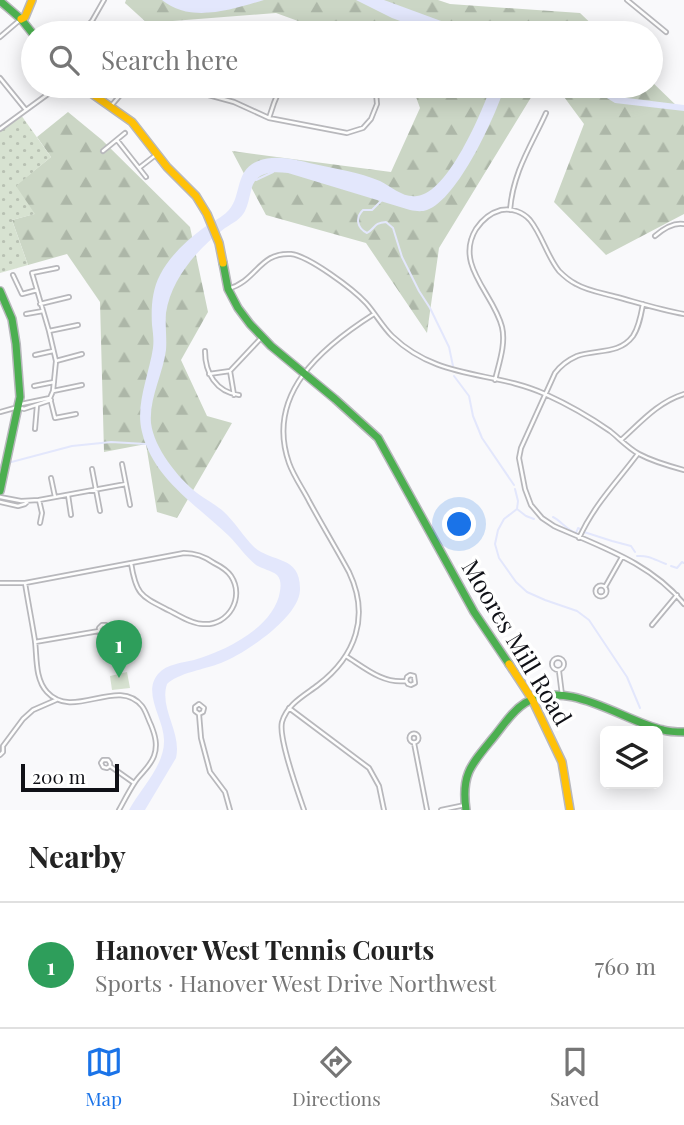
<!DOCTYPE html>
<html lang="en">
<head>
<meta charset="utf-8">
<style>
	body { margin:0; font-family:"Playfair Display",serif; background:#f2f2f2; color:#222 }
	.controls { position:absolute; right:21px; bottom:21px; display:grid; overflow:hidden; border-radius:10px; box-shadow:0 4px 18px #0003 }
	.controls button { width:63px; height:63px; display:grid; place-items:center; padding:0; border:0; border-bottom:2px solid #e0e0e0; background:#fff; color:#222; font:35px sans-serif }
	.scale { position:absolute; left:21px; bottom:18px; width:98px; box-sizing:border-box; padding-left:7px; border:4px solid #101117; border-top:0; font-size:19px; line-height:24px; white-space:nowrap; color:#101117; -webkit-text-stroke:5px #fff; paint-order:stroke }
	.you { position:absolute; left:460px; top:525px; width:24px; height:24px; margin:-18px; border:5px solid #fff; border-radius:50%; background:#1a73e8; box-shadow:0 0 0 10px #1a73e833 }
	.badge { display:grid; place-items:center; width:46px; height:46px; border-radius:50%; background:#1a73e8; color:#fff; font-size:23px; font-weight:700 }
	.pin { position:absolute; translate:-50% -58px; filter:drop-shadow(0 2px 4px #0008) }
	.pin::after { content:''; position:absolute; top:37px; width:24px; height:21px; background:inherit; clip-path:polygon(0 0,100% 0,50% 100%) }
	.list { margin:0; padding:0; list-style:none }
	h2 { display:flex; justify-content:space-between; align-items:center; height:91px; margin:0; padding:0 28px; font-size:30px }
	h2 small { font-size:23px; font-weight:400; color:#767676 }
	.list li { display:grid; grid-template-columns:46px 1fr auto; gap:21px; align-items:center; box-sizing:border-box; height:126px; padding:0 28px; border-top:2px solid #e0e0e0 }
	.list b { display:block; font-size:26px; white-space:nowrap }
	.list p { margin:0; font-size:23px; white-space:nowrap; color:#767676 }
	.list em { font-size:23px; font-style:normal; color:#767676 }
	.icon { flex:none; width:38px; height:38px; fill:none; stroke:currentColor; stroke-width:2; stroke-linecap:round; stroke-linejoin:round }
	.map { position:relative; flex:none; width:684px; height:810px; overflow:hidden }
	.search { position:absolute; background:#fff; box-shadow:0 4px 18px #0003; left:21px; right:21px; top:21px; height:77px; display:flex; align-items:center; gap:18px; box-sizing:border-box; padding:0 24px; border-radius:38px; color:#767676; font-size:26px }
	.sheet { height:217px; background:#fff }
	nav { display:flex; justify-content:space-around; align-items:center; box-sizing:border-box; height:98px; border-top:2px solid #e0e0e0; background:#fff; font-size:19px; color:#767676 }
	nav a { display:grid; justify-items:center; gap:4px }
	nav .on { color:#1a73e8 }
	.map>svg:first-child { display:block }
	.grass { fill:#d7e2d1 }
	.forest { fill:url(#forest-firs) }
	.park { fill:url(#park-dots) }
	.water { fill:#e3e7fc }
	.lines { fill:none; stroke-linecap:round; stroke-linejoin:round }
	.stream { stroke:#e3e7fc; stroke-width:2 }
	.street-casing { stroke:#b8b8bc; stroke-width:6 }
	.fast-casing { stroke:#b8b8bc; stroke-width:10 }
	.slow-casing { stroke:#b8b8bc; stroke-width:10 }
	.street { stroke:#fefefe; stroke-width:2.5 }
	.fast { stroke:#4caf50; stroke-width:7 }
	.slow { stroke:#ffc107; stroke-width:7 }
	.labels { text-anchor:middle; stroke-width:7; stroke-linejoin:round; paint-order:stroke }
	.street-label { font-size:24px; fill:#101117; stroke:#fff }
</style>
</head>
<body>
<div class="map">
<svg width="684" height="810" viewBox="0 0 684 810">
	<defs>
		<pattern id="forest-firs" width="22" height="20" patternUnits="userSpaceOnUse" patternTransform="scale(1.75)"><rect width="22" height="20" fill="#cbd6c5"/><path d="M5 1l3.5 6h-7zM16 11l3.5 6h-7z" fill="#adb7a8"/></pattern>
		<pattern id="park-dots" width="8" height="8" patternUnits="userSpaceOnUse" patternTransform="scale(1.75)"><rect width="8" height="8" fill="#d7e2d1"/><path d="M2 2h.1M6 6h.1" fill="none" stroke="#b8c1b3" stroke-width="1.8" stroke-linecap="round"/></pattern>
	</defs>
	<rect width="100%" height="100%" fill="#f9f9fb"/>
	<path class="grass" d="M127,672L130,688L112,690L110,676Z"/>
	<path class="forest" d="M126,0H438L450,4L580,13L601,33H331L276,13L147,23L125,3Z
		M651,81L680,109H684V214L606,255L554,202L584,124L556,86H651Z
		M412,86H538L439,248L427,333L366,243L266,215L232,151L391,172L420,108Z
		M68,112L102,140L190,227L208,312L181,360L207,416L232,423L177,518L157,512L146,444L104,452L100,302L67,254L28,265L12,220L34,214L15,186L51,157L37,137Z"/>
	<path class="park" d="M21,115L51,157L16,186L35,214L12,220L28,265L0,273V131Z"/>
	<path class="water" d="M162,0H264C233,9 191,24 162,0Z
		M356,0H384L452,25L467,33H433L392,18Z
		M491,86H505C495,117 458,199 427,210C421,212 416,211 410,210L288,173C272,171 255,171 251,191C249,198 248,205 245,211C241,219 233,223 225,228C198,248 171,279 166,313C165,326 167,338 166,350C163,374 149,398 151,423C154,448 178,478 197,493C205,499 215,504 223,511C235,522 243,536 254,547C272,563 301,555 300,590C299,618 244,654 221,663C206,669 178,673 167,684C159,709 182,732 176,758L145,810H129C141,788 165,765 164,740C164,719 142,693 158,674C166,664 182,663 194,660C225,651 275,627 280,591C281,586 281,579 277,575C271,570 262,569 256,565C246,557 238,545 229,536C197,505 153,479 142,432C135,405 149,375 153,348C154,340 153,333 152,325C151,308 152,290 160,275C169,257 186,241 202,229C210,223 219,219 226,213C243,199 233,171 258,161C276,154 296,160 314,164C336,169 359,172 380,181C392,187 403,198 417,196C448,193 482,112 491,86Z
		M594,86H601L610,94L619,97L684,105V111L615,103L602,95Z"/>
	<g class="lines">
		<path class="stream" d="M256,180L273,172
			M381,201L372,210H363C355,218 357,228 367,233C376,228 373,223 386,222L393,228L402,257L419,291L430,308L449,347L453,366
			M454,376L469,396L473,416L482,438L514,485
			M0,465L72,446L111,442L146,444
			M515,489L518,501L517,509L526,516L534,519
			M517,509L504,519L498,530L495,544L499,558L516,582L527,592L545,600L577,611L589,620L627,677L640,708
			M553,517C561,521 567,530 576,533L578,528L580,529
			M584,532L612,541L631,546L635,552
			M637,556C649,555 655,560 666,564
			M671,566L677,568L682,562L684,563"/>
		<g class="street-casing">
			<path id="street" d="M627,0L666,32
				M80,33L92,21L104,0
				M0,37L21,19
				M0,78L26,110
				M188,86L201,93L234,102L269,118L347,133L363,128L371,119L377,104L376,93L373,86
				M111,106L128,86
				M269,118L274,103L281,86
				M0,129L59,86
				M117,140L139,168L157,154
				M103,151L125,133
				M139,168L146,177
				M510,210C513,172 531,146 546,113
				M655,236C663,229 673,222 684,224
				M57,268L32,273L49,331L56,361L53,391L50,398L55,418L76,414
				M13,275L22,294L37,290
				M228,289C257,281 259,252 291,254C309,256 353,289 366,303C375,313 382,326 392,336C439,381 492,370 545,394C567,404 590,417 610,431C619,438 628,448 639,454C652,461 669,466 684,470
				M40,304L69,297
				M643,304C641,315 639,327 633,336C619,355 596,349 577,356C568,360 561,365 555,373L521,448L519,458L525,489L531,505L542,518L554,526C601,547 651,563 684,604
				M26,314L43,311
				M49,331L78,325
				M205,351C205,373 216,392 239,395
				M35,355L53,351
				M56,361L82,354
				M209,374L230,371
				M495,380C499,363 506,344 502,327C494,294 454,265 476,229C482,220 490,213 501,210C512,208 523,212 530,220C542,235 547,256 559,271C564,276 570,281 576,284C588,291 603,293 617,297C639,303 661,310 684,314
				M34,386L54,382
				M53,391L82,385
				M234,395L230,371L262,337
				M18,407L24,409L51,400
				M0,412L18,407L21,404L50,398
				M35,429L37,405
				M621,440C641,422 658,402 684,394
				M122,464L130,505
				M92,469L100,511
				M51,478L55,497
				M68,495L71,515
				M0,497L21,501L39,500L126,484
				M39,500L42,513L40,523
				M0,502L18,506L25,504L28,501
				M579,538C594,505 616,483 637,455
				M184,553C196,553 204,556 214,563C220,566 227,570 231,576C245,597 229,626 203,624C191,624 179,615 168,610C141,596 136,595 131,563Z
				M0,583H25L131,563
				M25,583C28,602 32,622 35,641C37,658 35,679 47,692C73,721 118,676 142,706C146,711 148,719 151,725C155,735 158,745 154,756C150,767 141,773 135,782C129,791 124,801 119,810
				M595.5 591a5.5 5.5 0 1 1 11 0a5.5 5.5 0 1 1-11 0Z
				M605,587L622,557
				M652,625L677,595
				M35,642L99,631L102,635L109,633V629L106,625H102L99,628V631
				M346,656C365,668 383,684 406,681L408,684L411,685L415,683L414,676L410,675L407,677L406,681
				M552 664a6 6 0 1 1 12 0a6 6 0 1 1-12 0Z
				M559,671L562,695
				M289,708L369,768L379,786L384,810
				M199,714L203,712L204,708L199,704L195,707V711L199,714L201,738L210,772L225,792L230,810
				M409.5 738a4.5 4.5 0 1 1 9 0a4.5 4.5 0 1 1-9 0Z
				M414,743L427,810
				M0,755L3,752V746L23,719L33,710L56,700
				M110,766L107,768L103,767L101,763L103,760H108L110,763V766L134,783
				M304,810C298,792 278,738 282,722C287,704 305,695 318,685C356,656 370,616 349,572C336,548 322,525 309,501C303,489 294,477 289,463C265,394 322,347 374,314
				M441,810L465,805"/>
		</g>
		<g class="fast-casing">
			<path id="fast" d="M0,1L21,19L33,34
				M223,263L228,289L238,308L250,324L271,346L335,399L378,438L474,612L509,664
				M0,291L12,319L16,344L20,397L0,491
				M466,810C461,774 471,765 493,738C503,726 512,711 525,703C567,677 623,721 663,730C670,732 677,732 684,732"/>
		</g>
		<g class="slow-casing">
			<path id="slow" d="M21,19L25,17L32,0
				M81,86L132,122L167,167L196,196L207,214L219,243L223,263
				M509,664L532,699L562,762L570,810"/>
		</g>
		<use href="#street" class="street"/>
		<use href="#fast" class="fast"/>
		<use href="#slow" class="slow"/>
	</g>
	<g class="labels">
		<g class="street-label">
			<text transform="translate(516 643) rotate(59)" y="8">Moores Mill Road</text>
		</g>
	</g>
</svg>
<div class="controls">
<button><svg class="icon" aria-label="layers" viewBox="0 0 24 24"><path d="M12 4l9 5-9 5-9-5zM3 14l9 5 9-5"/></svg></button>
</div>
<div class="scale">200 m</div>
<div class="you"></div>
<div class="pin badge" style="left:119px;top:678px;background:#2e9e5b">1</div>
<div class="search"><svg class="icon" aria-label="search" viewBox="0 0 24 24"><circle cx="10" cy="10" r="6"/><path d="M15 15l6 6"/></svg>Search here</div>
</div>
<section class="sheet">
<h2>Nearby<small></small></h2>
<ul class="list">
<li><span class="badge" style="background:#2e9e5b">1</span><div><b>Hanover West Tennis Courts</b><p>Sports · Hanover West Drive Northwest</p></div><em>760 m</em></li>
</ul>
</section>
<nav>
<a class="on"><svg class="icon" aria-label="map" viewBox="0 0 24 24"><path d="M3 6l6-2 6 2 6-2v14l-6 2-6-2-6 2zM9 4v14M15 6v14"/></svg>Map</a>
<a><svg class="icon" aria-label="directions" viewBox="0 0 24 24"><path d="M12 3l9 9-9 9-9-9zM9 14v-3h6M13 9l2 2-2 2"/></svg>Directions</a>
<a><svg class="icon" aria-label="saved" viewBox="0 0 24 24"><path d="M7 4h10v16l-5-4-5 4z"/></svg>Saved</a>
</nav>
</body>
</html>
